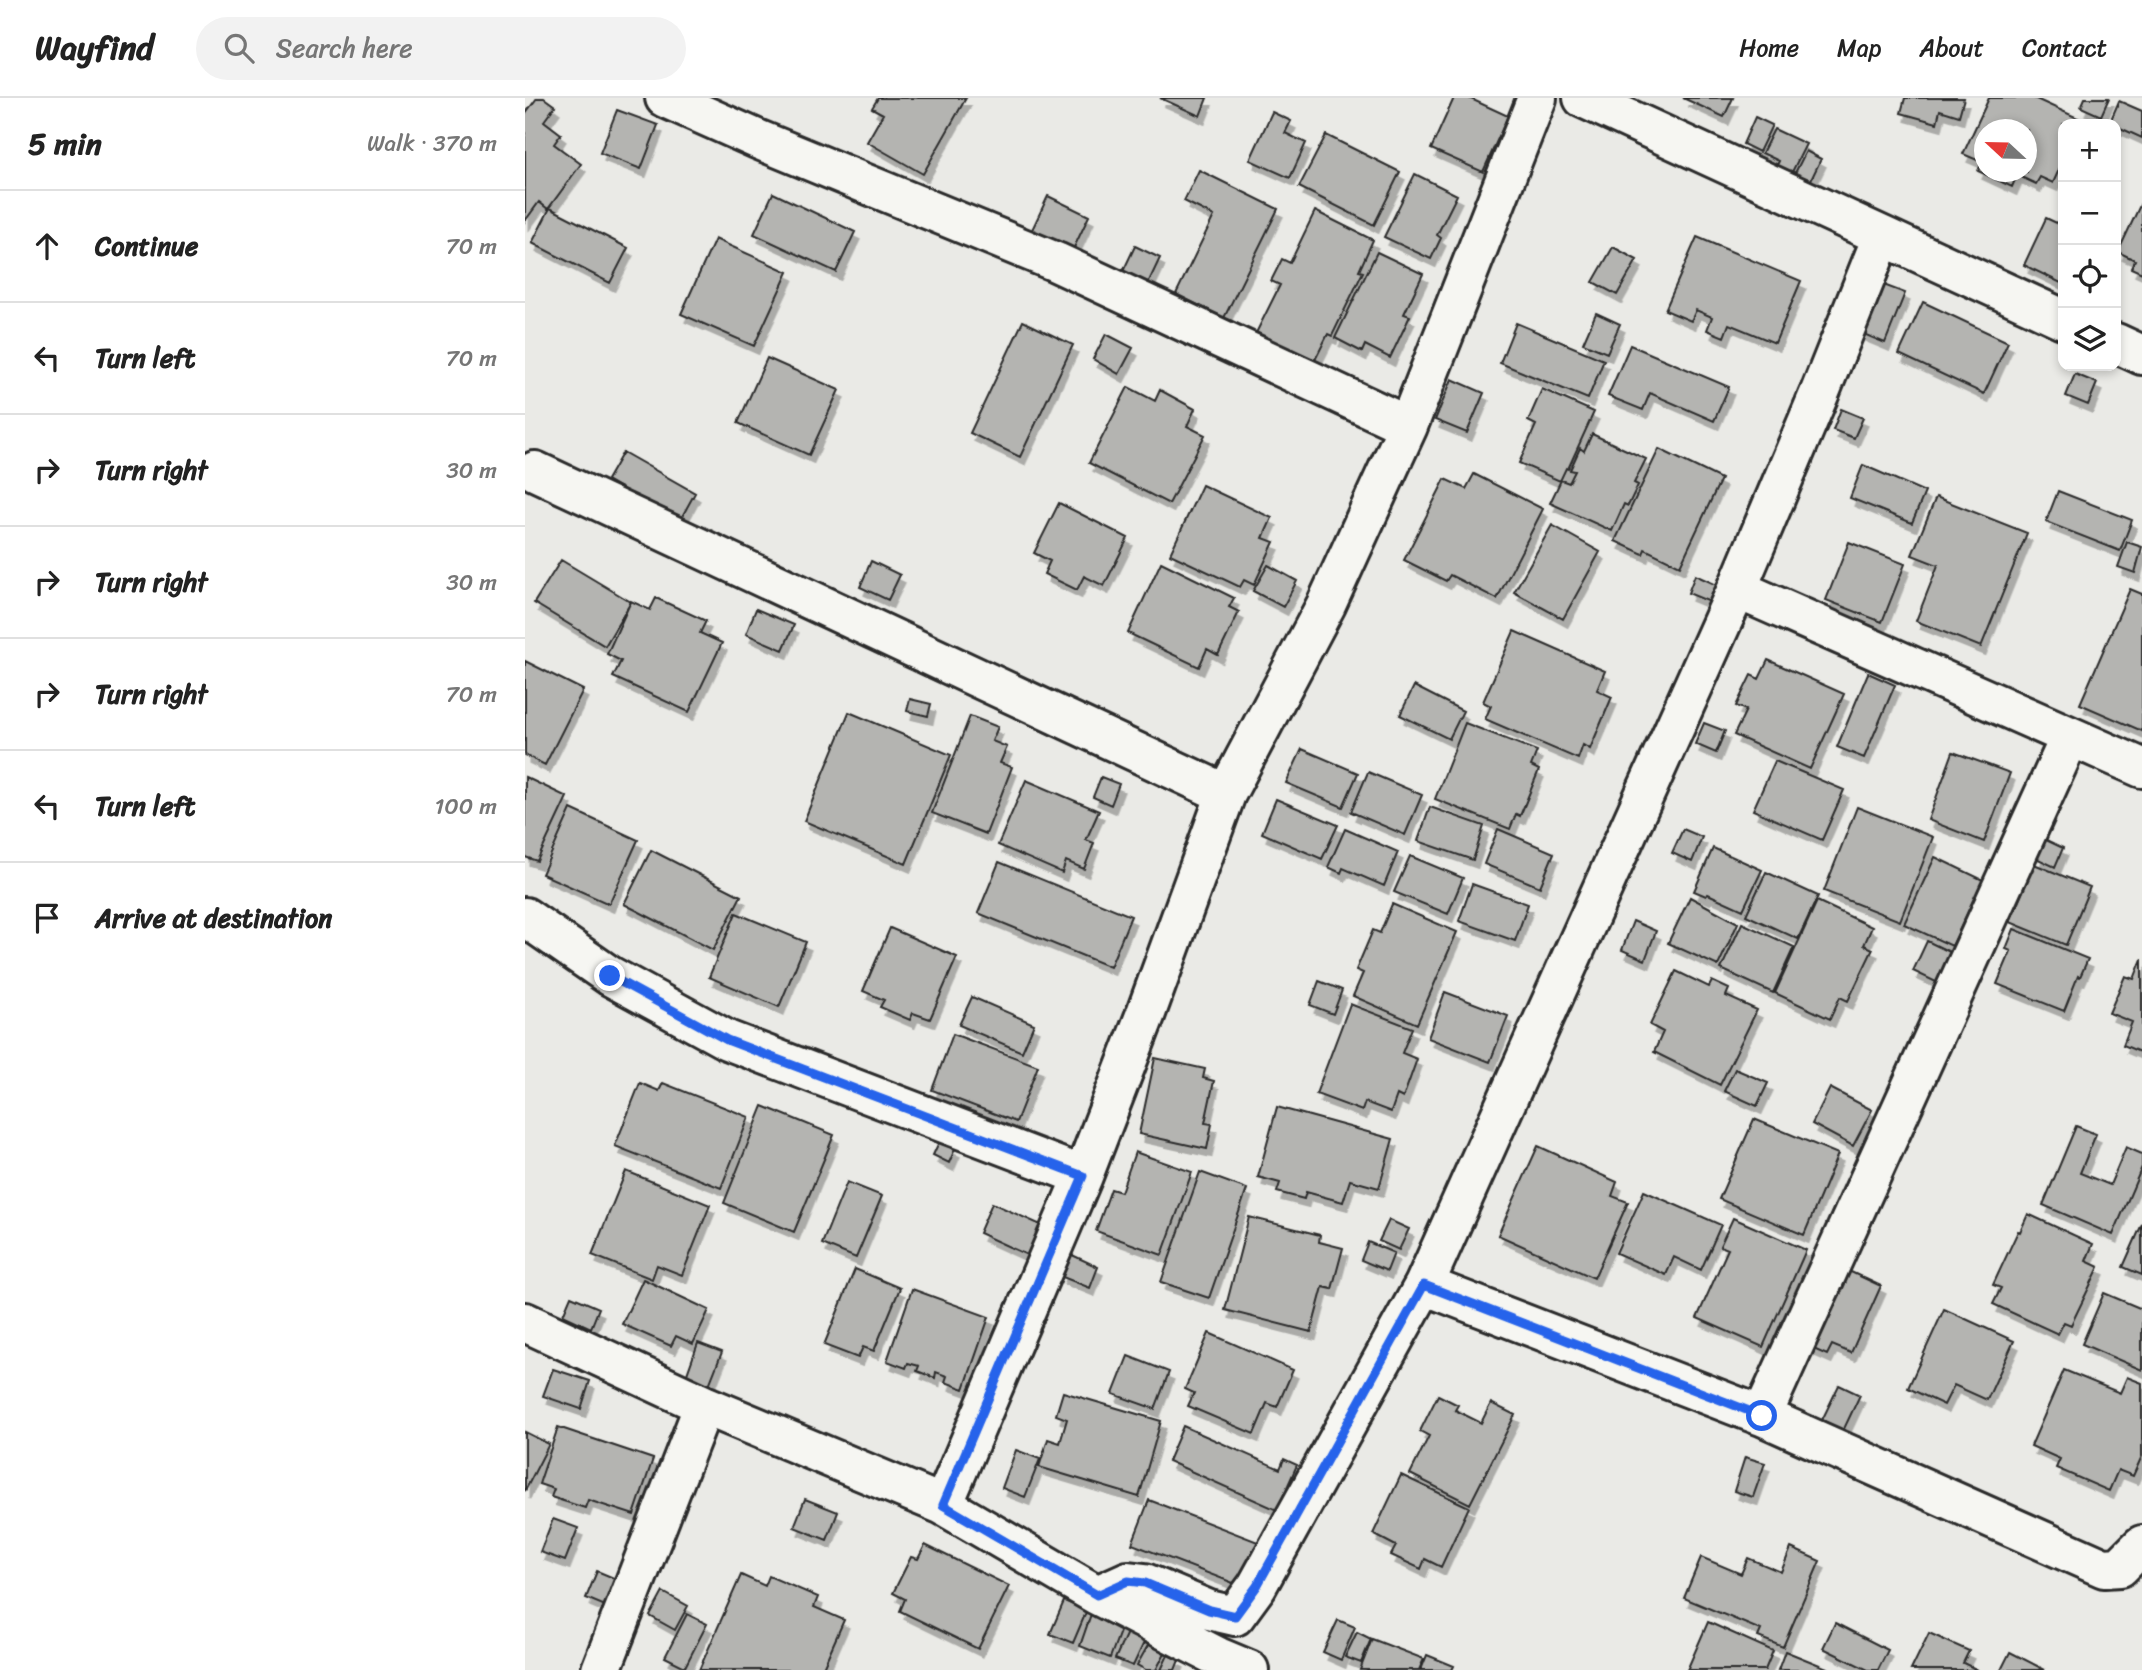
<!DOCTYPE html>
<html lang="en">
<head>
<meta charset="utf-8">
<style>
	body { margin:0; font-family:Sriracha,sans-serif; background:#f2f2f2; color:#222 }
	.controls { position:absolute; right:21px; top:21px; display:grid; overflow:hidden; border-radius:14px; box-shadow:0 4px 10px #0003 }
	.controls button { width:63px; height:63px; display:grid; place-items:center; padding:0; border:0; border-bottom:2px solid #e0e0e0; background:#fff; color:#222; font:35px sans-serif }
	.compass { position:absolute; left:1449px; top:21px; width:63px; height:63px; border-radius:50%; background:#fff; box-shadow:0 4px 10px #0003; rotate:292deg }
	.stop { position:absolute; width:21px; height:21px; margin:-16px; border:5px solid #2563eb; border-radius:50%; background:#fff }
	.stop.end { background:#2563eb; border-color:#fff; box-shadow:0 2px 7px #0008 }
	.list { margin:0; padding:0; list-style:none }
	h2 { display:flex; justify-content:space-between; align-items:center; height:91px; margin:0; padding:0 28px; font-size:30px }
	h2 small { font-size:23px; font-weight:400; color:#767676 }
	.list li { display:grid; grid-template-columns:46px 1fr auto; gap:21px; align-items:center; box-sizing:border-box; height:112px; padding:0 28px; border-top:2px solid #e0e0e0 }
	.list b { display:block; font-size:26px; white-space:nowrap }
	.list em { font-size:23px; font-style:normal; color:#767676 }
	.icon { flex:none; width:38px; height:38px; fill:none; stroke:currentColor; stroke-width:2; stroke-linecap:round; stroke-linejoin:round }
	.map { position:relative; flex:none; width:1617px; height:1572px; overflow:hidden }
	header { display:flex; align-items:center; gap:42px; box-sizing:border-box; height:98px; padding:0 35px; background:#fff; border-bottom:2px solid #e0e0e0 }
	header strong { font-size:33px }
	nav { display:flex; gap:38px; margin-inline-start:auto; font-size:24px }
	.search { width:490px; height:63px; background:#f2f2f2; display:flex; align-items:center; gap:18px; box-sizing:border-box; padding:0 24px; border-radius:38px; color:#767676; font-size:26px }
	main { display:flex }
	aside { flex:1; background:#fff }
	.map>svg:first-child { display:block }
	.building { fill:#b4b4b1; stroke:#2b2b2b; stroke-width:2; fill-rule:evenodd; filter:url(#shadow) }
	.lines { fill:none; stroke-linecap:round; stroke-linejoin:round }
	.minor-casing { stroke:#2b2b2b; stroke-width:44 }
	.minor { stroke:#f6f6f2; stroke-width:38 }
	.route { stroke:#2563eb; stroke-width:9 }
</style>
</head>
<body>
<header>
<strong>Wayfind</strong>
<div class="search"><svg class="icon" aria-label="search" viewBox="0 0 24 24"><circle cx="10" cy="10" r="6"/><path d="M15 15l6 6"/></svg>Search here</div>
<nav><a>Home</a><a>Map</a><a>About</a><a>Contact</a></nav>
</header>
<main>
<aside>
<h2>5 min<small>Walk · 370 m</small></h2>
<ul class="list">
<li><svg class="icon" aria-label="ahead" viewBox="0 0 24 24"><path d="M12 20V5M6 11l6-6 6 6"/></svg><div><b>Continue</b></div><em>70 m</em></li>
<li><svg class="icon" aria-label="left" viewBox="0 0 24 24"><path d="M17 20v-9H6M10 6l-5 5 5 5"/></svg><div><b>Turn left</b></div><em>70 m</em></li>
<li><svg class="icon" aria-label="right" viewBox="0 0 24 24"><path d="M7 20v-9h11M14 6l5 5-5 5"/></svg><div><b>Turn right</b></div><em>30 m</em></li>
<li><svg class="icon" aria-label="right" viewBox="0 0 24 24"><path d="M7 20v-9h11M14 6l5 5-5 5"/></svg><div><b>Turn right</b></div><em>30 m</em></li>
<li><svg class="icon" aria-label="right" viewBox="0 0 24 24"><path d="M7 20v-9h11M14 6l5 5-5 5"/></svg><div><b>Turn right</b></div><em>70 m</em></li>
<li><svg class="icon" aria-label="left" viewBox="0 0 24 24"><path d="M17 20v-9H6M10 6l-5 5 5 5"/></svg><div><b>Turn left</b></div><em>100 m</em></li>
<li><svg class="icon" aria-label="arrive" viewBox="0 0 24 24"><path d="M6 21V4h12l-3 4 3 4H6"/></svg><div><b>Arrive at destination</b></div></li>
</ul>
</aside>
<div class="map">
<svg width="1617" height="1572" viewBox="0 0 1617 1572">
	<defs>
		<filter id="shadow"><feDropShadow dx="4.5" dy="8" stdDeviation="0" flood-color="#0004"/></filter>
	</defs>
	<rect width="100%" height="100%" fill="#eaeae6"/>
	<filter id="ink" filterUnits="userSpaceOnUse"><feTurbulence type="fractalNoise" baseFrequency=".0143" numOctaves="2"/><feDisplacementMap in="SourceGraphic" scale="14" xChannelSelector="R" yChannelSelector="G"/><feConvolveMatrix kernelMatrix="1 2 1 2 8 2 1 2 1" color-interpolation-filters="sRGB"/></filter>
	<g filter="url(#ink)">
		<path class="building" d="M12,0H19L30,8L19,23L36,36L29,46L56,66L23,111L14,104L0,123V16Z
			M353,0H441L398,76L342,44L358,16L347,10Z
			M635,0H682L675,18Z
			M929,0H944L983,18L958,74L906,51Z
			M1158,0H1208L1199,19Z
			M1380,0H1439L1434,18L1415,12L1412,25L1376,15Z
			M1464,0H1509L1557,22L1555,26H1538V63L1528,85L1515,79L1511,86L1492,77L1487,89L1453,73L1457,64L1438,56ZM1460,32H1502V74H1460Z
			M1560,0H1584L1576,18L1556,9Z
			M1594,3L1617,13V40L1591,28V26H1584Z
			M92,12L133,27L116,71L75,55Z
			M747,14L766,23L760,35L781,45L765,80L725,62Z
			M1230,19L1247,27L1234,54L1218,46Z
			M1249,31L1281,46L1267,74L1252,67L1254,63L1237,55Z
			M801,37L875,74L849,127L774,89Z
			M1281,53L1296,61L1285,84L1269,77Z
			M674,72L753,111L699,220L651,196L689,118L659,103Z
			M890,76L932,97L912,137L916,140L906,161L859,139Z
			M248,95L330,134L311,174L229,136Z
			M523,98L564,118L545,158L504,138Z
			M1617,103V175L1606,170L1610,162L1593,154Z
			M25,110L103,150L85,185L7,145Z
			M790,113L848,142L834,173L838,174L807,238L803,236L788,266L730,237L755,187L746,183L757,161L765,165Z
			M1521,120L1538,128V186L1499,167Z
			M1172,139L1276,183L1250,245L1204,226L1199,239L1182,232L1187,219L1171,212L1166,223L1140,212Z
			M190,141L263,174L229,248L156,216Z
			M610,148L635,160L618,196L593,184Z
			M1088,149L1112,162L1092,197L1068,184Z
			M852,154L898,176L879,216L885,218L865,260L840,247L837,254L810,240Z
			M1356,186L1380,195L1360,245L1336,235Z
			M1398,204L1483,244L1459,296L1374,256Z
			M1071,215L1095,226L1082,255L1058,245Z
			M498,223L548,247L495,359L445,335Z
			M991,225L1079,262L1063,301L975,265Z
			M581,236L608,250L594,276L568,261Z
			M1105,247L1204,289L1189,323L1125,295L1118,312L1083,298Z
			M242,260L314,292L284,357L213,325Z
			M1550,276L1572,285L1563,307L1541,298Z
			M927,281L959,295L942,335L910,322Z
			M603,289L630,303L635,292L670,311L662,328L680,337L644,406L564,365Z
			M1017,291L1069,314L1043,371L1041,370L1035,383L994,365L1011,327L1003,323Z
			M1316,311L1338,320L1329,340L1308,332Z
			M1067,336L1121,361L1109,385L1113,387L1103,408L1099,406L1087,433L1025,405L1036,382L1044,385L1050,373L1045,372L1055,350L1059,353Z
			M1134,351L1196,381L1155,468L1120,451L1118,456L1090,443Z
			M98,354L170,395L154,424L82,382Z
			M1338,367L1400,394L1387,425L1325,400Z
			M949,376L1018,411L972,501L925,477L921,483L879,462L920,381L941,391Z
			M677,387L747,420L738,440L749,444L729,487L719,482L715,489L645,456Z
			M1533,393L1607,422L1595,453L1521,424Z
			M1411,399L1502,435L1456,549L1391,523L1413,467L1387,457Z
			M534,405L603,440L579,488L559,478L552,492L519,476L525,463L509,455Z
			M1027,427L1075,454L1038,521L989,494Z
			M1324,444L1380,466L1357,524L1301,502Z
			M1602,444L1617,449L1610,475L1593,469Z
			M36,462L106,504L80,548L9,505Z
			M346,463L375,477L363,502L335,489Z
			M636,464L709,500L704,509L714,514L693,557L682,551L674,569L603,535Z
			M743,467L772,483L758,509L728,493Z
			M1170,477L1192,487L1185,504L1163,495Z
			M1605,491L1617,496V633L1555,606Z
			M131,500L181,523L175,535L197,545L164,614L88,579L96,563L82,556L106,503L125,512Z
			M231,511L269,527L258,552L221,536Z
			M989,533L1080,573L1072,592L1087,599L1065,651L1058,647L1053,661L960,621L966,608L958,604Z
			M1243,562L1319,596L1285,671L1209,637L1221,612L1211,608L1226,577L1234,581Z
			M0,563L58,592L20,667L0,657Z
			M1343,575L1370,587L1339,660L1312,649Z
			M889,588L938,613L924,641L875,617Z
			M385,601L406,606L403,618L382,613Z
			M324,614L426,657L381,766L279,723Z
			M445,618L473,629L467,643L482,649L475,665L487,669L461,736L407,715Z
			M940,625L1012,653L1006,668L1014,672L995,718L991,716L985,731L910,701Z
			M1179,625L1200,633L1191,655L1170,646Z
			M777,651L833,675L818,709L761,685Z
			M1428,654L1485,675L1459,744L1403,722Z
			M1250,663L1319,692L1297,742L1228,712Z
			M843,674L897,697L880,737L826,714Z
			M0,679L42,699L12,763L0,759Z
			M576,679L594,686L586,707L568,699Z
			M501,682L574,713L561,742L569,745L559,771L541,763L537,775L473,747Z
			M751,701L813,727L797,761L737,735Z
			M905,709L959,728L948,762L893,743Z
			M1332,709L1408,739L1375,823L1299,793Z
			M46,711L113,742L84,806L17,776Z
			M820,731L873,754L859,788L818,770L816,775L803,769Z
			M973,731L1029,755L1015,789L959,766Z
			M1158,731L1177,739L1167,764L1147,755Z
			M1519,741L1538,750L1530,769L1511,760Z
			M1188,750L1237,772L1218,812L1183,796L1181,798L1169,793Z
			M126,752L216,798L188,852L99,806Z
			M885,758L938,780L923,816L869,794Z
			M1410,759L1458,782L1427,848L1379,826Z
			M474,764L606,818L585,869L453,815Z
			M1509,766L1565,789L1541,847L1485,824Z
			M1241,774L1293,798L1273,841L1221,817Z
			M947,786L1003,806L990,843L934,823Z
			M1165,799L1213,825L1193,868L1143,845Z
			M1292,803L1347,829L1339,847L1348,851L1323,903L1315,899L1305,921L1250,895Z
			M867,806L932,834L892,926L828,898L838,875L831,872L848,832L855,835Z
			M211,815L281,844L254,909L184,879Z
			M1108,823L1131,833L1120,862L1097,852Z
			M1217,825L1269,849L1248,895L1196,871Z
			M365,830L432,859L405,921L388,915L385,922L355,909L359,902L338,893Z
			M1489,831L1563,861L1555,879L1553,878L1539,913L1472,886L1486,853L1481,851Z
			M1402,843L1427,855L1413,885L1388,873Z
			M1617,861V955L1598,947L1607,924L1584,915L1600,878L1609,881Z
			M1151,873L1184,889L1187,883L1204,891L1201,898L1232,912L1195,987L1129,954L1138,934L1125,927Z
			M794,883L817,892L808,916L785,907Z
			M920,894L983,918L965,964L903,940Z
			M447,899L509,926L497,954L434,927Z
			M825,906L887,930L877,955L892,961L878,1000L872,997L866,1014L840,1004L837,1013L791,996Z
			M428,936L513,968L491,1024L407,992Z
			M630,960L680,971L678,980L689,983L680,1025L687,1026L682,1051L614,1036Z
			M1210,971L1243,985L1232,1008L1199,993Z
			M115,985L134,993L138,985L224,1019L196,1090L90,1048Z
			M1305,990L1347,1012L1328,1048L1287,1026Z
			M238,1008L309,1037L269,1134L199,1105Z
			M752,1009L868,1041L854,1090L825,1082L818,1104L781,1094L779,1101L752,1094L755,1085L733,1079Z
			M1229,1021L1313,1056L1279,1137L1194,1101Z
			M1551,1028L1571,1036L1555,1075L1585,1087L1601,1049L1617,1056V1069L1588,1137L1518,1107Z
			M414,1044L430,1051L424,1065L408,1057Z
			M1013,1048L1092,1084L1087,1098L1103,1104L1069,1180L973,1137Z
			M610,1054L667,1074L637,1157L571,1133L586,1091L596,1094Z
			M101,1073L185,1107L157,1177L132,1167L127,1181L67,1157Z
			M675,1074L722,1091L684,1200L636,1184Z
			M322,1084L357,1098L331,1160L297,1146Z
			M1119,1093L1196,1127L1176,1172L1149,1159L1141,1177L1091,1155Z
			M467,1105L516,1127L502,1157L454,1135Z
			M1503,1116L1568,1146L1561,1163L1574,1169L1546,1227L1539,1224L1533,1236L1468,1206L1476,1190L1468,1187L1493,1133L1495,1134Z
			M724,1119L795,1137L794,1144L818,1150L807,1191L798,1189L786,1234L700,1212Z
			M1208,1120L1281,1152L1238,1249L1172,1220L1203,1151L1195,1148Z
			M864,1122L884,1131L874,1152L854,1143Z
			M1617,1126V1177L1598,1169Z
			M843,1144L869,1155L862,1173L836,1162Z
			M545,1156L573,1169L565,1190L535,1178Z
			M1313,1168L1356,1188L1326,1255L1307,1247L1302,1257L1277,1246Z
			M330,1171L375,1190L349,1253L338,1249L333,1260L299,1247Z
			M118,1181L184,1212L168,1246L151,1238L146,1248L97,1226Z
			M387,1191L464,1219L439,1291L420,1284L422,1278L411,1274L410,1280L392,1273L394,1268L383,1265L381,1270L362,1263Z
			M1579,1195L1617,1211V1272L1557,1246Z
			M46,1198L74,1210L66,1230L38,1217Z
			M1419,1211L1489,1243L1462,1302L1429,1287L1419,1307L1383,1290Z
			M684,1235L768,1272L752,1309L742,1305L729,1336L663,1308L669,1295L660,1291Z
			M173,1245L197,1254L184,1287L161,1279Z
			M603,1258L644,1274L630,1311L588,1296Z
			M28,1271L65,1283L56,1311L18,1298Z
			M1539,1272L1595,1295L1602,1279L1617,1285V1358L1608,1378L1593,1372L1584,1393L1531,1370L1535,1361L1506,1348Z
			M1314,1287L1335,1297L1318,1333L1297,1322Z
			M538,1294L636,1323L614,1399L514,1369L523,1341L535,1345L542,1321L531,1317Z
			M913,1297L933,1307L930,1312L956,1325L966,1305L990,1317L945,1406L885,1376L904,1338L895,1333Z
			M658,1328L755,1371L759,1361L772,1367L752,1412L643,1363Z
			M33,1329L128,1361L109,1417L63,1402L60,1410L26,1399L29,1391L14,1386Z
			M0,1334L24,1346L0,1393Z
			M491,1352L515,1361L500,1399L477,1390Z
			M1220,1359L1240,1365L1228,1399L1209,1393Z
			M876,1377L944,1409L916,1469L900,1461L896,1471L866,1457L871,1448L848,1436Z
			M280,1401L313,1414L302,1442L269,1429Z
			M624,1402L733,1444L716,1488L607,1446Z
			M28,1421L53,1430L40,1463L15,1454Z
			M400,1447L484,1488L453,1551L375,1513L380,1501L368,1495L386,1459L393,1461Z
			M1266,1450L1295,1463L1258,1549L1233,1539L1236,1532L1159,1500L1176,1459L1216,1476L1223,1460L1256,1474Z
			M72,1473L96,1483L85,1510L61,1500Z
			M216,1477L240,1488L244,1478L293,1499L289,1509L319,1522L297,1572H174Z
			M138,1494L163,1508L150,1532L125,1518Z
			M539,1503L562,1512L548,1545L525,1536Z
			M162,1516L182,1526L160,1569L140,1559Z
			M566,1516L597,1528L585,1560L555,1548Z
			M813,1522L830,1529L816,1562L798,1554Z
			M1183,1524L1248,1553L1240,1572H1162Z
			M1310,1525L1363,1552L1353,1572H1343L1298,1550Z
			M604,1530L622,1538L608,1568L590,1561Z
			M832,1534L846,1541L836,1565L820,1559Z
			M1404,1535L1444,1553L1438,1565L1453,1572H1386Z
			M627,1540L643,1549L631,1572H621L612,1567Z
			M847,1541L899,1561L894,1572H835Z
			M1260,1553L1307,1572H1253Z
			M1485,1554L1520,1572H1476Z
			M643,1557L654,1562L650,1572H636Z
			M902,1557L929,1568L927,1572H896Z"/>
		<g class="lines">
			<g class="minor-casing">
				<path id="minor" d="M140,0L232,41L531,164L883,328
					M1058,0L1538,221
					M1591,245L1617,257
					M10,373L701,696
					M1212,491L1617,670
					M0,819L85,878L202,942L558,1078
					M899,1187L1237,1318L1579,1470L1595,1469L1617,1447
					M0,1224L179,1307L418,1407L572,1497L693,1559L724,1572
					M1237,1318L1545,639
					M418,1407L558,1078L621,915L701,696L801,507L883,328L1012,0
					M572,1497L603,1483L620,1485L684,1512L710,1518L732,1488L899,1187L1212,491L1295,294L1357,139
					M76,1572L179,1307"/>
			</g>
			<use href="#minor" class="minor"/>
		</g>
	</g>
	<g class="lines" filter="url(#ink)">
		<path class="route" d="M85,878L202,942L558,1078L418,1407L572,1497L603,1483L620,1485L684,1512L710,1518L732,1488L899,1187L1237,1318"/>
	</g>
</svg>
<div class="controls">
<button>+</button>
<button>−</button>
<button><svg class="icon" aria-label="locate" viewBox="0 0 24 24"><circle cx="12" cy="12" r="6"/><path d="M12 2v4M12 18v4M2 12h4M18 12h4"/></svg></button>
<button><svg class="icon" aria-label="layers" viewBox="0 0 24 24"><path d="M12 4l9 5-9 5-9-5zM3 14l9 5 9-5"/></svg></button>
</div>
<svg class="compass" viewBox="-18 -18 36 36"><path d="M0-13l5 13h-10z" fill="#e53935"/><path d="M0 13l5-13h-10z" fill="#767676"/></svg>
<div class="stop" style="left:1237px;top:1318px"></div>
<div class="stop end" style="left:85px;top:878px"></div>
</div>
</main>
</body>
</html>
